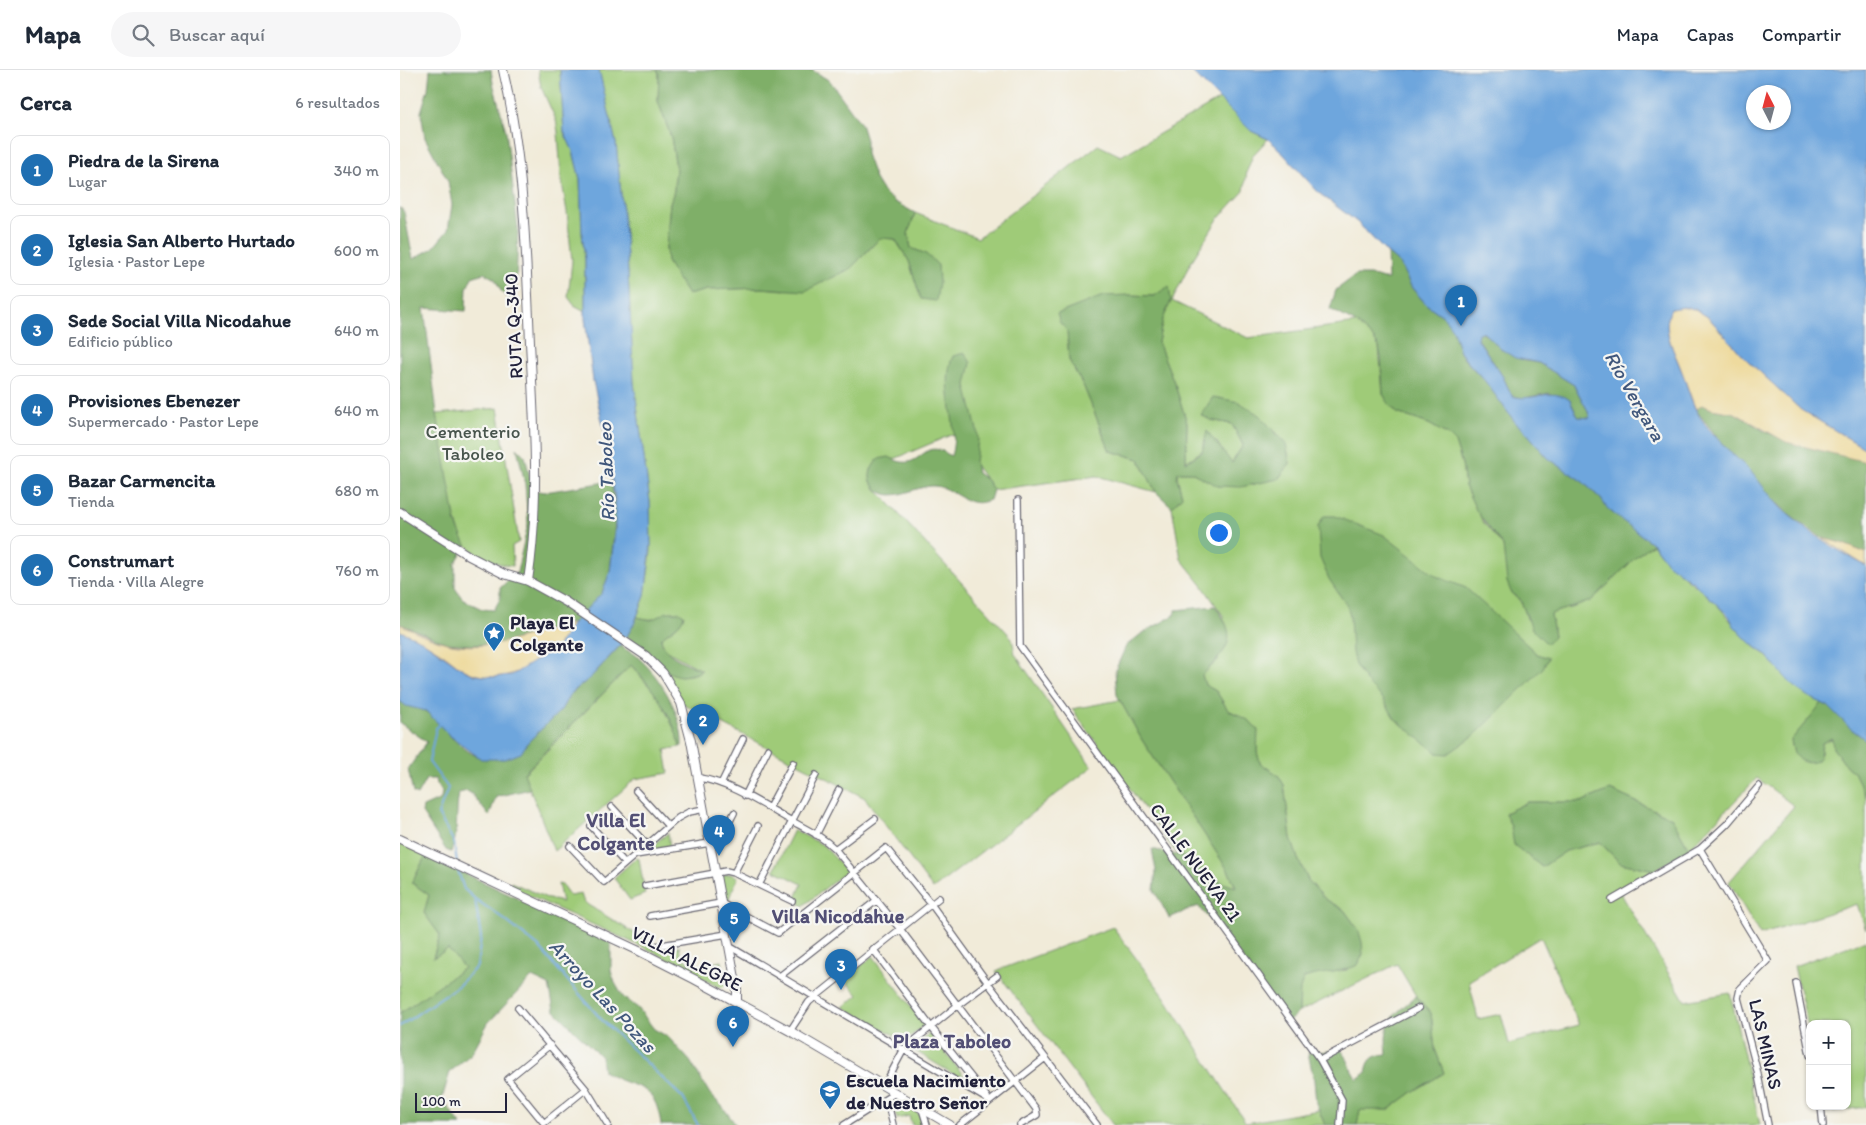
<!DOCTYPE html>
<html lang="es">
<head>
<meta charset="utf-8">
<style>
	body { margin:0; font-family:Itim,sans-serif; background:#f6f6f7; color:#1f2937 }
	.controls { position:absolute; right:15px; bottom:15px; display:grid; overflow:hidden; border-radius:10px; box-shadow:0 1px 4px #0004 }
	.controls button { width:45px; height:45px; display:grid; place-items:center; padding:0; border:0; border-bottom:1px solid #e0e1e3; background:#fff; color:#1f2937; font:25px sans-serif }
	.compass { position:absolute; left:1346px; top:15px; width:45px; height:45px; border-radius:50%; background:#fff; box-shadow:0 1px 4px #0004; rotate:354deg }
	.scale { position:absolute; left:15px; bottom:12px; width:92px; box-sizing:border-box; padding-left:5px; border:2px solid #22223b; border-top:0; font-size:14px; line-height:18px; white-space:nowrap; color:#22223b; -webkit-text-stroke:4px #f6f6f2; paint-order:stroke }
	.you { position:absolute; left:818px; top:462px; width:18px; height:18px; margin:-12px; border:4px solid #fff; border-radius:50%; background:#1a73e8; box-shadow:0 0 0 8px #1a73e833 }
	.badge { display:grid; place-items:center; width:32px; height:32px; border-radius:50%; background:#1f6fb2; color:#fff; font-size:16px; font-weight:700 }
	.pin { position:absolute; translate:-50% -41px; filter:drop-shadow(0 1px 2px #0008) }
	.pin::after { content:''; position:absolute; top:26px; width:18px; height:15px; background:inherit; clip-path:polygon(0 0,100% 0,50% 100%) }
	.list { margin:0; padding:0; list-style:none }
	h2 { display:flex; justify-content:space-between; align-items:center; height:65px; margin:0; padding:0 20px; font-size:21px }
	h2 small { font-size:16px; font-weight:400; color:#747a83 }
	.list li { display:grid; grid-template-columns:32px 1fr auto; gap:15px; align-items:center; box-sizing:border-box; height:70px; margin:0 10px 10px; padding:0 10px; border:1px solid #e0e1e3; border-radius:10px }
	.list b { display:block; font-size:19px; white-space:nowrap }
	.list p { margin:0; font-size:16px; white-space:nowrap; color:#747a83 }
	.list em { font-size:16px; font-style:normal; color:#747a83 }
	.icon { flex:none; width:28px; height:28px; fill:none; stroke:currentColor; stroke-width:2; stroke-linecap:round; stroke-linejoin:round }
	.map { position:relative; flex:none; width:1466px; height:1055px; overflow:hidden }
	header { display:flex; align-items:center; gap:30px; box-sizing:border-box; height:70px; padding:0 25px; background:#fff; border-bottom:1px solid #e0e1e3 }
	header strong { font-size:24px }
	nav { display:flex; gap:28px; margin-inline-start:auto; font-size:18px }
	.search { width:350px; height:45px; background:#f6f6f7; display:flex; align-items:center; gap:12px; box-sizing:border-box; padding:0 18px; border-radius:28px; color:#747a83; font-size:19px }
	main { display:flex }
	aside { flex:1; background:#fff }
	.map>svg:first-child { display:block }
	.green { fill:#9fcb78; stroke:#60765a; fill-rule:evenodd }
	.forest { fill:#7faf68; stroke:#506852 }
	.sand { fill:#eeda9e; stroke:#887e6c }
	.water { fill:#6ea6dd; stroke:#48648c; fill-rule:evenodd }
	.lines { fill:none; stroke-linecap:round; stroke-linejoin:round }
	.stream { stroke:#6ea6dd; stroke-width:2 }
	.street-casing { stroke:#6a6872; stroke-width:8 }
	.secondary-casing { stroke:#6a6872; stroke-width:10 }
	.street { stroke:#fff; stroke-width:5.5 }
	.secondary { stroke:#fff; stroke-width:8 }
	.labels { text-anchor:middle; stroke-width:4.5; stroke-linejoin:round; paint-order:stroke }
	.street-label { font-size:19px; fill:#22223b; stroke:#f6f6f2 }
	.park-label { font-size:19px; fill:#48554d; stroke:#f6f6f2 }
	.poi-label { font-size:19px; font-weight:bold; fill:#22223b; stroke:#f6f6f2; text-anchor:start }
	.water-label { font-size:20px; font-style:italic; fill:#40577c; stroke:#f6f6f2 }
	.neighbourhood-label { font-size:20px; font-weight:bold; fill:#524f75; stroke:#f6f6f2 }
</style>
</head>
<body>
<header>
<strong>Mapa</strong>
<div class="search"><svg class="icon" aria-label="search" viewBox="0 0 24 24"><circle cx="10" cy="10" r="6"/><path d="M15 15l6 6"/></svg>Buscar aquí</div>
<nav><a>Mapa</a><a>Capas</a><a>Compartir</a></nav>
</header>
<main>
<aside>
<h2>Cerca<small>6 resultados</small></h2>
<ul class="list">
<li><span class="badge">1</span><div><b>Piedra de la Sirena</b><p>Lugar</p></div><em>340 m</em></li>
<li><span class="badge">2</span><div><b>Iglesia San Alberto Hurtado</b><p>Iglesia · Pastor Lepe</p></div><em>600 m</em></li>
<li><span class="badge">3</span><div><b>Sede Social Villa Nicodahue</b><p>Edificio público</p></div><em>640 m</em></li>
<li><span class="badge">4</span><div><b>Provisiones Ebenezer</b><p>Supermercado · Pastor Lepe</p></div><em>640 m</em></li>
<li><span class="badge">5</span><div><b>Bazar Carmencita</b><p>Tienda</p></div><em>680 m</em></li>
<li><span class="badge">6</span><div><b>Construmart</b><p>Tienda · Villa Alegre</p></div><em>760 m</em></li>
</ul>
</aside>
<div class="map">
<svg width="1466" height="1055" viewBox="0 0 1466 1055">
	<rect width="100%" height="100%" fill="#f6f6f2"/>
	<filter id="ink" filterUnits="userSpaceOnUse"><feTurbulence type="fractalNoise" baseFrequency=".02" numOctaves="2"/><feDisplacementMap in="SourceGraphic" scale="10" xChannelSelector="R" yChannelSelector="G"/><feConvolveMatrix kernelMatrix="1 2 1 2 8 2 1 2 1" color-interpolation-filters="sRGB"/></filter>
	<filter id="wash" filterUnits="userSpaceOnUse"><feTurbulence type="fractalNoise" baseFrequency=".0096" numOctaves="4" result="noise"/><feDisplacementMap in="SourceGraphic" scale="20" xChannelSelector="R" yChannelSelector="G"/><feGaussianBlur stdDeviation="1.12" result="paint"/><feColorMatrix in="noise" values="0 0 0 0 0 0 0 0 0 0 0 0 0 0 0 0 0 1.4 0 .05"/><feComposite in="paint" operator="in"/></filter>
	<g filter="url(#wash)">
		<rect width="100%" height="100%" fill="#f1ebd9"/>
		<path class="green" d="M138,0H160L164,62L173,81L180,109L182,163L185,190V241L174,235L168,227L172,191L167,142L161,106L158,62L156,50L141,17Z
			M199,0H256L259,3L258,31L271,67L276,97L274,121L270,133L266,178L267,191L288,225L307,220L361,218L384,220L450,199L480,168L495,169L509,191L521,229L526,184L511,178L508,164L515,143L578,168L698,75L721,86L820,29L851,61L868,69L853,85L847,101L844,121L818,149L791,192L772,231L848,268L956,253L973,268L979,277L983,324L989,334L997,343L1029,354L1048,365L1055,372L1062,394L1065,416L1083,452L1103,476L1111,522C1121,530 1124,537 1127,549L1154,566L1151,544L1161,539L1172,538L1192,530L1239,484L1253,474C1268,498 1294,512 1314,532C1326,543 1334,557 1346,569C1354,577 1365,583 1372,592C1387,609 1400,624 1422,633L1391,671L1394,684H1421L1422,673L1433,668V678L1447,697L1454,702L1466,727V860L1457,834L1360,865L1329,812L1394,736L1357,708L1289,779L1272,748L1210,720L1181,732H1128L1105,743L1111,756L1115,775L1142,797L1166,781L1200,772L1220,793L1255,800L1220,822L1285,931L1330,923L1360,1055H957L960,1039L988,1040L1014,1021L1044,1003L1035,979L1031,943L1016,926L997,894L899,942V919L904,908L914,904L947,900L958,859L944,840L925,829L908,810L898,789L891,768L884,715L878,705L860,693L857,682V659L839,645L828,640L816,621L805,615L802,605L818,590L824,547L802,515L781,489L772,437L782,426L777,407L778,402H791L818,416L878,409L890,393L886,374L875,361L810,350L832,354L843,375L831,394L816,371L786,392L787,353L775,315L758,272L763,249L771,231L754,226L729,225L667,240L660,253L667,260L669,290L684,317L710,381L739,389L756,422L697,406L593,420L553,364L471,399L470,410L476,419L612,568L615,584L692,697L533,819L465,728L282,633L266,600C277,606 291,608 302,600L265,580L261,569C268,560 281,557 284,545C272,537 265,547 253,549C248,550 242,548 237,547L245,526L251,482L250,432L234,313L227,185L216,73ZM1141,867L1179,955L1109,974L1101,944L1078,949L1069,911Z
			M98,338L119,472L112,476L113,496C97,495 79,487 67,476C52,461 41,369 37,344Z
			M231,595L260,629L277,665L280,677L265,680L269,703L235,709L154,781L124,704Z
			M720,630L742,670L828,800L836,818L823,813L785,787L778,785L672,639Z
			M394,760L423,775L447,801L403,836L395,830L402,814L374,800Z
			M268,763L270,777L244,782Z
			M0,774L26,785L12,813L29,825L24,843L40,865L33,887L48,879L65,898L0,943Z
			M236,788L239,789L245,824L230,830L214,808Z
			M326,804H330L338,807L328,831L323,827L320,810L322,806Z
			M111,812L149,829L162,832L158,814L162,815L170,826L181,824L183,830L188,835L244,869L255,879L279,876L281,887L297,896L322,891L326,914L323,917H318L256,883L136,829L111,816Z
			M713,857L764,926L846,1053L919,1040L925,1055H713L596,901Z
			M1466,870V1037L1427,1042L1425,1036H1447V954H1410V966L1394,896Z
			M473,886L525,955L505,971L443,937L458,925L444,909Z
			M530,963L571,1015L512,979Z
			M493,1030L521,1045L524,1055H512L509,1046L497,1049L492,1032Z"/>
		<path class="forest" d="M30,0H91L93,13L106,61L118,159L116,219L110,230L101,221L95,209L84,203L72,207L67,218L66,241L24,238L37,344L56,454L66,475L55,494V518L62,528L72,534L82,539L94,540L100,529V518L117,502L128,454L125,414L117,378L125,386L133,420L145,422L212,411L215,453L210,502L202,523L173,553L102,573L71,575L47,573L0,554V137L4,142L13,189L33,178L48,160L52,135L48,111L25,68L21,42L28,19Z
			M256,0H412L430,11L461,54L466,70V84L475,109L483,122L495,132L515,143L508,164L511,178L526,184L538,195L539,212L536,231L521,229L509,191L495,169L480,168L450,199L405,221L361,218L307,220L288,225L267,192L266,178L270,133L274,121L276,97L271,67L258,31L259,3Z
			M987,183L1000,194L1012,218L1026,234L1043,246L1048,252L1053,260L1060,282L1064,289L1085,311L1115,352L1126,362L1148,388L1183,412L1201,429L1207,438L1215,445L1253,474L1239,484L1192,530C1178,537 1165,538 1151,544L1154,566L1147,574L1132,559L1120,529L1111,522L1107,512L1103,476L1077,442L1065,416L1062,394L1055,372L1048,365L1029,354L997,343L989,334L983,324L981,288L979,277L973,268L956,253L930,239L936,220L956,205H970L983,209H988Z
			M769,216L771,231L763,249L758,272L775,315L787,353L786,392L802,382L807,361L832,393L843,375L832,354L810,350L801,345L813,327L839,332L859,345L886,374L890,394L878,409L841,417L818,416L791,402H778L777,407L782,426L772,437L756,422L739,389L710,381L684,317L669,290L667,260L660,253L657,244L703,226L729,225L754,226Z
			M1081,262L1125,291L1139,293L1174,315L1187,339L1190,348L1177,347L1176,343L1149,323L1124,328L1112,326L1103,307L1077,267L1078,263Z
			M565,283L571,293L566,315L577,360L578,370L575,392L577,403L587,410L593,420L590,430C568,439 560,423 540,417C519,410 489,441 472,413C467,404 472,397 478,389L489,387C518,404 520,374 540,380C544,381 548,385 551,386C561,354 539,318 553,286Z
			M1301,335L1312,339L1335,343L1364,361L1397,375L1454,388L1466,392V483L1441,473L1422,468L1393,448L1372,428L1352,403L1324,376L1296,340Z
			M924,446H935L984,465L1036,506L1066,518L1137,584L1148,588L1143,598L1075,665L1048,684L1037,683L995,649L983,629L968,614L955,595L952,582L950,546L947,536L929,509L920,488L918,456Z
			M815,536C840,569 828,579 802,605L805,615L816,621L828,640L850,651L858,660L857,682L860,693L878,705L884,715L891,768L898,789L908,810L925,829L944,840L958,859L962,872L963,884L958,895C941,903 922,902 904,908L900,919L899,942L889,951L829,872L798,836L769,848L754,820L756,801L752,779L785,787L823,813L836,817L828,800L742,670L717,625L715,601L726,576L741,564L773,546L776,540Z
			M267,542H279L284,545C281,557 268,560 261,569C263,586 287,593 301,600L297,603C292,604 286,606 281,606C264,605 239,578 227,566L237,547L251,550Z
			M220,576C228,581 237,585 243,592C263,612 283,646 282,676L280,677C273,645 253,618 231,595L124,703L130,719L96,727L89,746L72,724L67,721L59,723C55,743 59,764 51,782L46,780L22,743L23,737L41,729L42,722L37,714L36,709H26L17,725L13,723L8,699L27,672L0,653V631C9,639 20,637 28,643C36,649 42,658 49,665C79,693 83,692 121,682L128,672L161,640L170,625L191,607Z
			M1422,633L1428,636L1450,658L1466,670V727L1454,702L1447,697L1433,678L1432,668L1422,673C1421,677 1421,682 1420,686C1416,696 1401,694 1396,686C1393,682 1392,675 1391,670Z
			M1210,720L1272,748L1289,779L1255,800L1220,793L1200,772L1166,781L1142,797L1114,775L1111,756L1105,743L1128,732H1181Z
			M26,785L211,873V901L215,913L223,927L238,938L254,959L268,967L290,991L310,1024L322,1036L336,1055H261C255,1008 234,1022 203,1001L201,987L154,940L149,915L132,907L88,953L72,983L50,1002L42,1029L61,1055H0V943L64,898L48,879L33,888L40,865L24,843L29,825L12,813Z
			M1016,926L1031,943L1035,979L1044,1003L1014,1021L988,1040H960L957,1055H925L916,1033L914,1010L908,983L941,980C951,991 948,998 957,1009L966,1003C968,989 973,985 987,984C983,950 992,947 1016,926Z"/>
		<path class="sand" d="M1276,237L1295,239L1308,247L1345,288L1401,340L1466,379V392L1386,372L1335,343L1312,339L1302,335L1296,340C1291,327 1286,313 1281,299C1274,280 1261,259 1271,239Z
			M1422,468L1441,473L1466,483V496Z
			M173,553C168,561 162,572 155,578C131,599 97,617 65,600C58,597 53,591 47,587C32,576 17,568 0,561V554C15,561 31,569 47,573C88,583 134,563 173,553Z"/>
		<path class="water" d="M160,0H199L216,73L227,185L234,313L250,432L251,475L245,526L234,554L224,571L191,607L170,624L161,640L128,672L121,683L105,689H81L49,665L26,641L6,636L0,631V561L21,570L64,600L75,605L94,607L112,605L157,577L173,553L202,523L210,502L215,460V431L208,377L193,311L185,249V190L182,163L180,109L173,81L164,62Z
			M790,0H1466V379L1401,340L1345,288L1308,247L1295,239L1284,237L1271,239C1261,259 1273,279 1280,297C1287,313 1290,332 1300,347C1313,367 1332,383 1349,400C1361,412 1369,426 1381,438C1403,459 1439,482 1466,496V670L1450,658L1428,636L1407,626L1393,616L1365,584L1348,571L1334,556L1329,546L1294,513L1267,493L1253,474L1215,445L1207,438L1201,429L1183,412L1148,388L1126,362L1115,352L1085,311L1065,289L1060,282L1053,260L1043,246L1026,234L1012,218L1000,194L987,183L957,152L919,123L876,76L868,69L851,61ZM1384,22V52H1354V22ZM1081,262L1084,263L1101,279L1115,288L1139,293L1174,315L1187,339L1190,348L1178,347L1170,330C1149,316 1134,333 1112,326L1103,307L1077,268L1078,263Z"/>
		<g class="lines">
			<path class="stream" d="M41,653L36,658L29,692L48,718L38,744L54,772L57,793
				M75,829L97,844L138,876L201,949L283,1028L298,1055
				M0,956L59,915L77,896L81,867L75,829L64,819L57,798"/>
		</g>
	</g>
	<g filter="url(#ink)">
		<g class="lines">
			<g class="street-casing">
				<path id="street" d="M618,430L620,576L920,990L942,1030L940,1055
					M299,708C329,712 363,735 390,750C406,759 422,766 435,779L500,859L636,1039L637,1045L620,1055
					M321,714L343,669
					M236,721L268,756
					M345,726L368,679
					M212,737L247,775
					M369,738L393,693
					M191,756L225,793
					M416,765L439,720
					M170,776L204,812L278,748L289,742L304,739
					M435,779L475,749
					M1300,779L1368,891L1340,919L1338,928L1357,1000L1368,1055
					M235,785L310,773L320,770L334,743
					M334,803L358,756
					M359,815L416,705
					M245,816L326,801L334,803L392,831
					M1212,830L1300,779L1327,754L1359,716
					M250,846L321,833L378,863L486,778L531,834L588,913L697,1055
					M256,876L327,864
					M329,876L590,1031
					M473,879L531,957L587,1027
					M380,906L477,830
					M1396,913L1410,985
					M118,938L186,1019L208,1055
					M390,961L409,932L539,828
					M150,975L108,1009L144,1053L186,1019
					M920,990L1019,938
					M484,1016L504,979L558,935L597,906
					M487,1030L493,1055
					M1421,1036L1423,1055
					M522,1039L527,1055
					M444,1055L495,1023
					M560,1055L645,988"/>
			</g>
			<g class="secondary-casing">
				<path id="secondary" d="M103,0C124,89 126,181 130,272C134,352 140,432 128,511
					M0,442L69,486L104,504L128,511L166,532L246,586L263,603L281,633L291,671L337,919V932
					M0,769L237,880L294,909L390,961L550,1055"/>
			</g>
			<use href="#street" class="street"/>
			<use href="#secondary" class="secondary"/>
		</g>
	</g>
	<defs>
		<g id="sight-pin" transform="scale(1.125)"><path d="M0 17L-7.5 6A9.5 9.5 0 1 1 7.5 6Z" fill="#1f6fb2" stroke="#f6f6f2"/><path d="M0-6L1.8-2.2L6-1.7L2.9 1.2L3.7 5.4L0 3.3L-3.7 5.4L-2.9 1.2L-6-1.7L-1.8-2.2Z" fill="#fff"/></g>
		<g id="school-pin" transform="scale(1.125)"><path d="M0 17L-7.5 6A9.5 9.5 0 1 1 7.5 6Z" fill="#1f6fb2" stroke="#f6f6f2"/><path d="M0-5L7-2L0 1L-7-2ZM-4 1L0 2.5L4 1V4Q0 6-4 4Z" fill="#fff"/></g>
	</defs>
	<g fill-rule="evenodd">
		<use href="#sight-pin" x="94" y="563"/>
		<use href="#school-pin" x="430" y="1021"/>
	</g>
	<g class="labels">
		<g class="street-label">
			<text transform="translate(113 256) rotate(-93)" y="7">RUTA Q-340</text>
			<text transform="translate(796 792) rotate(54)" y="7">CALLE NUEVA 21</text>
			<text transform="translate(287 888) rotate(27)" y="7">VILLA ALEGRE</text>
			<text transform="translate(1366 974) rotate(77)" y="7">LAS MINAS</text>
		</g>
		<g class="park-label">
			<text x="73" y="368">Cementerio<tspan x="73" dy="22">Taboleo</tspan></text>
		</g>
		<g class="poi-label">
			<text x="110" y="559">Playa El<tspan x="110" dy="22">Colgante</tspan></text>
			<text x="446" y="1017">Escuela Nacimiento<tspan x="446" dy="22">de Nuestro Señor</tspan></text>
		</g>
		<g class="water-label">
			<text transform="translate(1235 326) rotate(60)" y="7">Río Vergara</text>
			<text transform="translate(206 402) rotate(-92)" y="7">Río Taboleo</text>
			<text transform="translate(203 926) rotate(47)" y="7">Arroyo Las Pozas</text>
		</g>
		<g class="neighbourhood-label">
			<text x="216" y="757">Villa El<tspan x="216" dy="23">Colgante</tspan></text>
			<text x="438" y="853">Villa Nicodahue</text>
			<text x="552" y="978">Plaza Taboleo</text>
		</g>
	</g>
</svg>
<div class="controls">
<button>+</button>
<button>−</button>
</div>
<svg class="compass" viewBox="-18 -18 36 36"><path d="M0-13l5 13h-10z" fill="#e53935"/><path d="M0 13l5-13h-10z" fill="#747a83"/></svg>
<div class="scale">100 m</div>
<div class="you"></div>
<div class="pin badge" style="left:1061px;top:256px">1</div>
<div class="pin badge" style="left:303px;top:675px">2</div>
<div class="pin badge" style="left:441px;top:920px">3</div>
<div class="pin badge" style="left:319px;top:786px">4</div>
<div class="pin badge" style="left:334px;top:873px">5</div>
<div class="pin badge" style="left:333px;top:977px">6</div>
</div>
</main>
</body>
</html>
